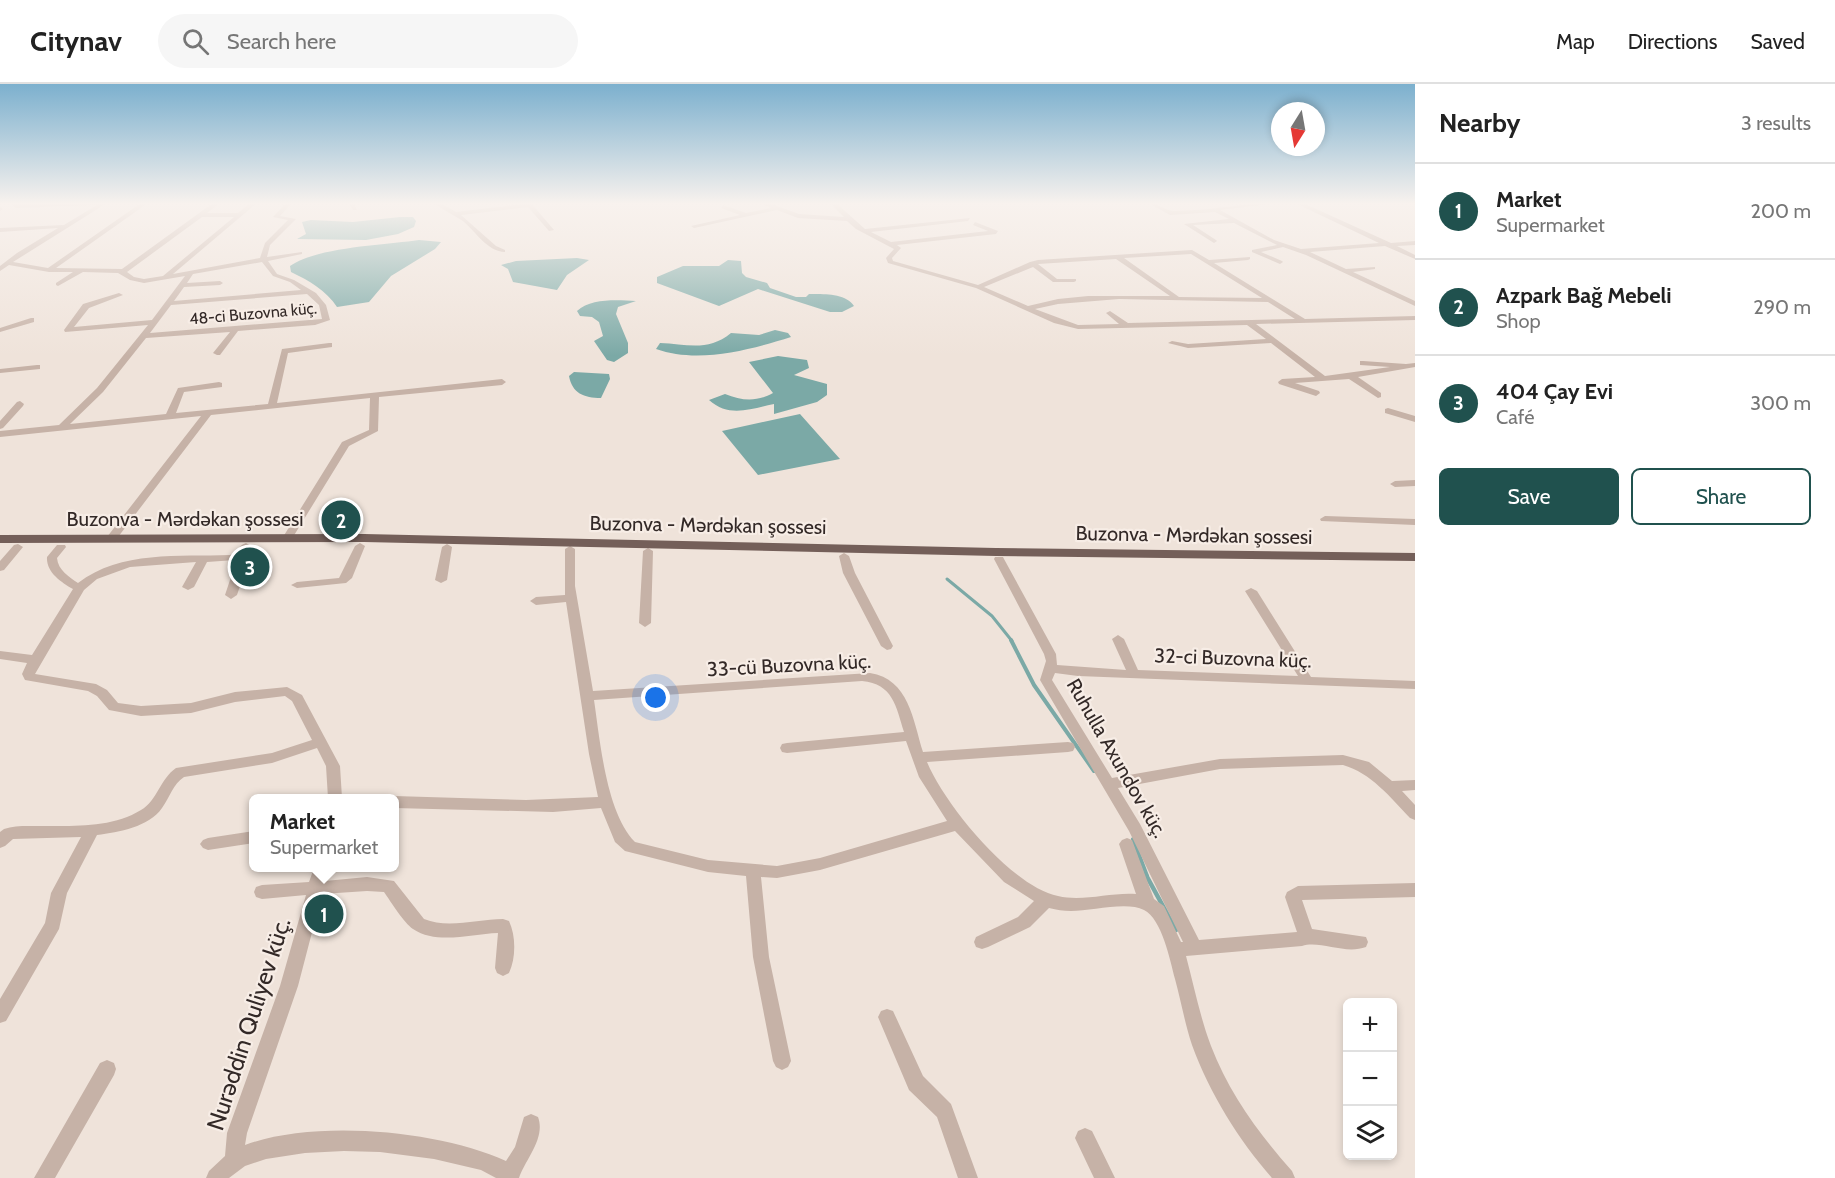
<!DOCTYPE html>
<html lang="en">
<head>
<meta charset="utf-8">
<style>
	body { margin:0; font-family:Cabin,sans-serif; background:#f6f6f6; color:#222 }
	.controls { position:absolute; right:18px; bottom:18px; display:grid; overflow:hidden; border-radius:9px; box-shadow:0 3px 9px #0003 }
	.controls button { width:54px; height:54px; display:grid; place-items:center; padding:0; border:0; border-bottom:2px solid #e0e0e0; background:#fff; color:#222; font:30px sans-serif }
	.compass { position:absolute; left:1271px; top:18px; width:54px; height:54px; border-radius:50%; background:#fff; box-shadow:0 3px 9px #0003; rotate:191deg }
	.you { position:absolute; left:656px; top:614px; width:21px; height:21px; margin:-15px; border:4px solid #fff; border-radius:50%; background:#1a73e8; box-shadow:0 0 0 9px #1a73e833 }
	.badge { display:grid; place-items:center; width:39px; height:39px; border-radius:50%; background:#20514e; color:#fff; font-size:20px; font-weight:700 }
	.pin { position:absolute; translate:-50% -50%; border:3px solid #fff; box-shadow:0 2px 6px #0006 }
	.popup { position:absolute; left:249px; top:710px; width:150px; height:78px; box-sizing:border-box; display:grid; place-content:center; border-radius:9px; background:#fff; filter:drop-shadow(0 2px 4px #0005); font-size:20px; white-space:nowrap; color:#767676 }
	.popup b { font-size:22px; color:#222 }
	.popup::after { content:''; position:absolute; left:50%; top:100%; margin-left:-12px; border:12px solid transparent; border-top-color:#fff }
	.list { margin:0; padding:0; list-style:none }
	h2 { display:flex; justify-content:space-between; align-items:center; height:78px; margin:0; padding:0 24px; font-size:26px }
	h2 small { font-size:20px; font-weight:400; color:#767676 }
	.list li { display:grid; grid-template-columns:39px 1fr auto; gap:18px; align-items:center; box-sizing:border-box; height:96px; padding:0 24px; border-top:2px solid #e0e0e0 }
	.list b { display:block; font-size:22px; white-space:nowrap }
	.list p { margin:0; font-size:20px; white-space:nowrap; color:#767676 }
	.list em { font-size:20px; font-style:normal; color:#767676 }
	.actions { display:flex; gap:12px; padding:18px 24px }
	.actions a { flex:1; padding:14px 0; border:2px solid #20514e; border-radius:9px; text-align:center; font-size:21px; color:#20514e }
	.actions .main { background:#20514e; color:#fff }
	.icon { flex:none; width:33px; height:33px; fill:none; stroke:currentColor; stroke-width:2; stroke-linecap:round; stroke-linejoin:round }
	.map { position:relative; flex:none; width:1415px; height:1094px; overflow:hidden }
	header { display:flex; align-items:center; gap:36px; box-sizing:border-box; height:84px; padding:0 30px; background:#fff; border-bottom:2px solid #e0e0e0 }
	header strong { font-size:28px }
	nav { display:flex; gap:33px; margin-inline-start:auto; font-size:21px }
	.search { width:420px; height:54px; background:#f6f6f6; display:flex; align-items:center; gap:15px; box-sizing:border-box; padding:0 21px; border-radius:33px; color:#767676; font-size:22px }
	main { display:flex }
	aside { flex:1; background:#fff }
	.map>svg:first-child { display:block }
	.water { fill:#7ba9a6 }
	.lines { fill:none; stroke-linecap:round; stroke-linejoin:round }
	.stream-far2 { stroke:#7ba9a6; stroke-width:3 }
	.stream-far1 { stroke:#7ba9a6; stroke-width:4 }
	.stream { stroke:#7ba9a6; stroke-width:4.5 }
	.minor { fill:#c6b2a7; fill-rule:evenodd }
	.major { fill:#745f59; fill-rule:evenodd }
	.labels { text-anchor:middle; stroke-width:4.5; stroke-linejoin:round; paint-order:stroke }
	.far-street-label { font-size:16px; fill:#332927; stroke:#f7ede6 }
	.street-label { font-size:20px; fill:#332927; stroke:#f7ede6 }
	.near-street-label { font-size:24px; fill:#332927; stroke:#f7ede6 }
</style>
</head>
<body>
<header>
<strong>Citynav</strong>
<div class="search"><svg class="icon" aria-label="search" viewBox="0 0 24 24"><circle cx="10" cy="10" r="6"/><path d="M15 15l6 6"/></svg>Search here</div>
<nav><a>Map</a><a>Directions</a><a>Saved</a></nav>
</header>
<main>
<div class="map">
<svg width="1415" height="1094" viewBox="0 0 1415 1094">
	<rect width="100%" height="100%" fill="#efe3da"/>
	<path class="water" d="M400,133H413L416,137L414,143L398,150L366,156L297,155L306,150L302,138L311,136L353,138Z
		M419,156L441,158L435,165L391,192L369,218L337,223C327,207 308,196 291,188L290,182C317,163 385,161 419,156Z
		M577,174L589,176L567,191L557,206L513,198L508,185L501,181L516,177Z
		M728,176L741,177L742,189L746,193L767,199L770,204L796,213H806L809,210C823,210 846,209 854,222L842,228H830L758,205L719,222L657,199V193L683,182H719Z
		M636,217L618,223L616,230L628,259V269L614,278L607,276L594,257L603,252L599,238L592,233L580,232L577,227C591,214 617,216 636,217Z
		M775,246L788,249L791,253C750,266 698,280 656,265L660,259C687,260 708,268 731,249L759,251Z
		M778,272L807,276L809,284L794,291L827,300V311L817,318L774,330V320C750,325 729,334 709,316L725,310C742,317 757,318 773,309L749,278Z
		M574,288L609,290L610,295L601,314C584,314 572,309 569,292Z
		M800,330L840,375L758,391L722,347Z"/>
	<g class="lines">
		<path class="stream-far2" d="M947,495L992,532L1012,557"/>
		<path class="stream-far1" d="M1011,556L1034,601L1094,687
			M1133,755L1147,792"/>
		<path class="stream" d="M1146,791L1176,846"/>
		<path class="minor" d="M15,119H107L13,178L48,184L141,119H148L56,184L122,185L213,119H220L207,129H238L250,119H257L173,190L260,174L265,159L288,136L273,133L286,119H292L280,132L296,135L270,161L267,173L302,168V170L268,177L277,190L294,196L316,209L326,221L330,236L315,241L238,247L220,271H217L213,269L230,248L146,254L103,308L70,340L166,330L178,304L219,298L222,299V303L184,308L176,329L268,320L282,265L329,259H332V263L288,269L277,319L502,295L506,298L502,301L379,313L378,347L349,362L293,453L288,456L283,453L342,358L369,346L370,314L211,331L115,457H107L106,455L107,453L201,332L0,353V347L59,341L97,304L148,241L65,248L64,246L83,220L119,209L123,211L89,224L74,243L152,236L185,192L144,199L130,196L118,189L83,188L58,202L56,201V199L73,188H49L9,181L0,187V182L17,169L58,144L0,148V144L64,141L97,121L16,124L13,122ZM202,133H234L163,192L144,195L134,193L127,188ZM262,178L273,192L290,198L301,206L174,217L184,203L220,201L223,199L220,197L187,199L193,190ZM307,210L319,221L322,235L150,249L171,221Z
			M348,119H354L357,126H353Z
			M434,119H441L456,128L531,119L554,146L549,147L528,123L461,131L496,162L505,166V168C488,168 476,148 463,137C454,131 443,126 434,119Z
			M760,119H769L799,130L844,133L830,119H836L865,145L970,134L968,137L871,148L891,158L988,147L973,141L975,138L998,147L996,150L897,161L901,164L892,174L893,177L978,201L1030,178L1038,176L1192,166L1209,176L1250,173V175L1248,176L1214,179L1305,235L1415,232V236L1256,240L1325,292L1390,283L1360,281V277H1363L1406,280L1415,279V283L1358,293L1381,309V313L1378,314L1349,295L1295,299L1319,307L1320,309L1316,312L1279,300L1278,298L1282,295L1315,293L1271,259L1188,264L1168,259L1172,257L1188,260L1266,255L1247,241L1078,245L1054,239L976,204L888,179L886,174L894,165L856,145L847,137L798,134L777,126L694,144L691,142L740,131L721,124L723,121L746,129L771,124ZM1191,170L1262,214L1179,213L1124,174ZM1116,175L1170,212H1088L1058,215L1028,222L984,203L1033,183L1053,198H1074L1076,197V195H1057L1038,180ZM1119,215L1268,218L1295,235L1128,239L1110,227L1106,229L1119,240L1078,241L1035,225L1058,220Z
			M1148,119C1158,119 1165,127 1175,127C1209,127 1243,119 1278,119L1220,126L1274,156L1301,165L1379,159L1295,119H1303L1391,159L1415,157V161L1397,162L1415,171V175L1385,162L1310,168L1346,185L1375,183V185L1353,188L1415,217V222L1306,171L1283,163L1261,168L1282,177L1283,178L1280,180L1252,168V166L1277,161L1234,139L1193,141L1216,156L1217,157L1214,159L1184,140L1229,135L1215,128L1170,131Z
			M0,122L3,125L0,127Z
			M31,234H34V238L0,248V244Z
			M37,281H40V285L0,289V285Z
			M20,317L24,320L23,322L3,344L0,345V337L17,318Z
			M1388,324L1415,332V338L1385,329V325Z
			M1415,396V402L1395,403L1390,400L1395,397Z
			M1325,432L1415,435V441L1321,437L1320,435Z
			M246,459L251,462L244,471L247,481L237,511L231,515L225,511L235,481V476L207,478L194,503L188,506L182,503L196,478L130,483L97,495L84,506L35,590L96,600L107,606L118,619L141,622L191,619L235,608L287,603L302,611L340,682L342,714H328L326,682L317,664L272,679L184,693C173,700 170,713 162,724C149,743 119,748 97,751L67,809L59,845L6,937L0,939V915L45,839L51,809L81,753L13,755L5,762L0,764V748L4,745C15,741 29,742 41,742C73,742 112,744 141,726C157,717 160,695 176,684L272,669L312,656L292,617L285,612L235,618L191,629L141,632L109,626L97,612L88,607L25,596L22,590L27,579L0,575V567L32,571L73,505C61,498 46,488 47,473L57,461H65L66,463L57,474C58,486 69,493 78,499C121,466 179,473 230,471C237,468 239,461 246,459Z
			M360,459L365,462L352,494L346,499L297,504L291,501L297,498L339,494L355,462Z
			M18,460L23,463L4,486L0,487V477L14,461Z
			M447,460L452,463L447,496L441,499L435,496L442,463Z
			M570,462L575,465V502L593,607L870,589C909,595 913,636 923,668L1068,658L1073,659L1075,663L1073,667L1068,668L927,678C945,721 1011,802 1058,812C1083,818 1111,808 1136,810L1119,760L1122,756L1127,754L1132,756L1154,815L1164,822L1181,858H1183L1129,747L1040,596L1046,577L1044,570L994,475L995,473H1003L1004,475L1056,570L1057,581L1126,586L1112,555L1118,551L1124,555L1138,586L1298,592L1245,507L1251,504L1257,507L1311,593L1415,597V605L1078,592L1055,589L1052,596L1112,694L1220,675L1343,671L1369,678L1392,697L1415,696V706L1402,707L1415,721V736L1410,734C1390,713 1371,689 1343,681L1220,685L1118,704L1140,740L1199,856L1297,848L1285,813L1287,808L1298,802L1415,799V813L1302,816L1312,845L1366,853L1368,858L1366,863C1345,871 1320,856 1302,862L1186,872C1194,902 1200,933 1211,962C1229,1009 1259,1050 1292,1087L1295,1094H1272C1238,1055 1210,1010 1192,961C1185,940 1181,917 1175,895C1170,876 1162,835 1144,826C1127,817 1091,827 1071,827C1063,827 1057,826 1049,824L1030,843L988,863L982,865L976,863L974,858L976,853L1018,833L1034,817L1004,798L955,747L820,786L777,794L761,793L769,873L791,977L788,983L782,986L776,983L773,977L753,873L746,792L708,788L625,767L615,758L601,724L553,728L394,724V714H389L394,712L526,716L598,713L589,670L566,518L536,521L530,517L536,513L565,511V465ZM862,597C893,600 896,622 904,648L787,659L782,660L780,664L782,668L787,669L906,657L919,693L947,737L820,774L777,782L708,776L635,758C606,729 600,656 594,616Z
			M648,464L653,467L651,539L645,543L639,539L643,467Z
			M844,469L849,472L855,489L893,562L891,565L887,566L881,562L843,489L839,472Z
			M254,747V759L208,766L203,764L200,760L203,756L208,754Z
			M314,784H328L325,797L367,793L394,797L424,835C448,845 478,835 503,835L509,837C516,852 516,874 509,889L503,892L497,889L495,884L498,849C471,850 437,861 413,845C404,839 391,818 384,808L367,807L322,810L298,902L247,1049L245,1061C314,1035 439,1046 506,1077L515,1063L524,1033L531,1030L538,1033C546,1054 525,1076 519,1094H496L481,1086L434,1075L380,1068L344,1067L305,1069L266,1075L245,1082L229,1094H206L209,1087L225,1072L227,1049L280,902L306,811L262,815L256,813L254,808L256,803L262,801L309,798Z
			M887,925L893,927L923,992L951,1020L978,1094H958L937,1033L909,1006L878,933L881,927Z
			M107,976L114,979L116,985L114,991L55,1094H34L100,979Z
			M1085,1044L1092,1047L1115,1094H1094L1075,1054L1078,1047Z"/>
		<path class="major" d="M364,450L996,464L1415,469V477L996,472L364,458L0,459V451Z"/>
	</g>
	<linearGradient id="sky" x2="0" y2="1"><stop stop-color="#7cb0ce"/><stop offset="0.44" stop-color="#f8f2ee"/><stop offset="1" stop-color="#f8f2ee" stop-opacity="0"/></linearGradient>
	<rect width="1415" height="272" fill="url(#sky)"/>
	<g class="labels">
		<g class="far-street-label">
			<text transform="translate(253 229) rotate(-5)" y="6">48-ci Buzovna küç.</text>
		</g>
		<g class="street-label">
			<text x="185" y="442">Buzonva - Mərdəkan şossesi</text>
			<text transform="translate(708 441) rotate(1)" y="7">Buzonva - Mərdəkan şossesi</text>
			<text transform="translate(1194 451) rotate(1)" y="7">Buzonva - Mərdəkan şossesi</text>
			<text transform="translate(1233 574) rotate(2)" y="7">32-ci Buzovna küç.</text>
			<text transform="translate(789 581) rotate(-3)" y="7">33-cü Buzovna küç.</text>
			<text transform="translate(1117 674) rotate(60)" y="7">Ruhulla Axundov küç.</text>
		</g>
		<g class="near-street-label">
			<text transform="translate(249 940) rotate(-72)" y="8">Nurəddin Quliyev küç.</text>
		</g>
	</g>
</svg>
<div class="controls">
<button>+</button>
<button>−</button>
<button><svg class="icon" aria-label="layers" viewBox="0 0 24 24"><path d="M12 4l9 5-9 5-9-5zM3 14l9 5 9-5"/></svg></button>
</div>
<svg class="compass" viewBox="-18 -18 36 36"><path d="M0-13l5 13h-10z" fill="#e53935"/><path d="M0 13l5-13h-10z" fill="#767676"/></svg>
<div class="you"></div>
<div class="pin badge" style="left:324px;top:830px">1</div>
<div class="popup"><b>Market</b>Supermarket</div>
<div class="pin badge" style="left:341px;top:436px">2</div>
<div class="pin badge" style="left:250px;top:483px">3</div>
</div>
<aside>
<h2>Nearby<small>3 results</small></h2>
<ul class="list">
<li><span class="badge">1</span><div><b>Market</b><p>Supermarket</p></div><em>200 m</em></li>
<li><span class="badge">2</span><div><b>Azpark Bağ Mebeli</b><p>Shop</p></div><em>290 m</em></li>
<li><span class="badge">3</span><div><b>404 Çay Evi</b><p>Café</p></div><em>300 m</em></li>
</ul>
<div class="actions"><a class="main">Save</a><a>Share</a></div>
</aside>
</main>
</body>
</html>
